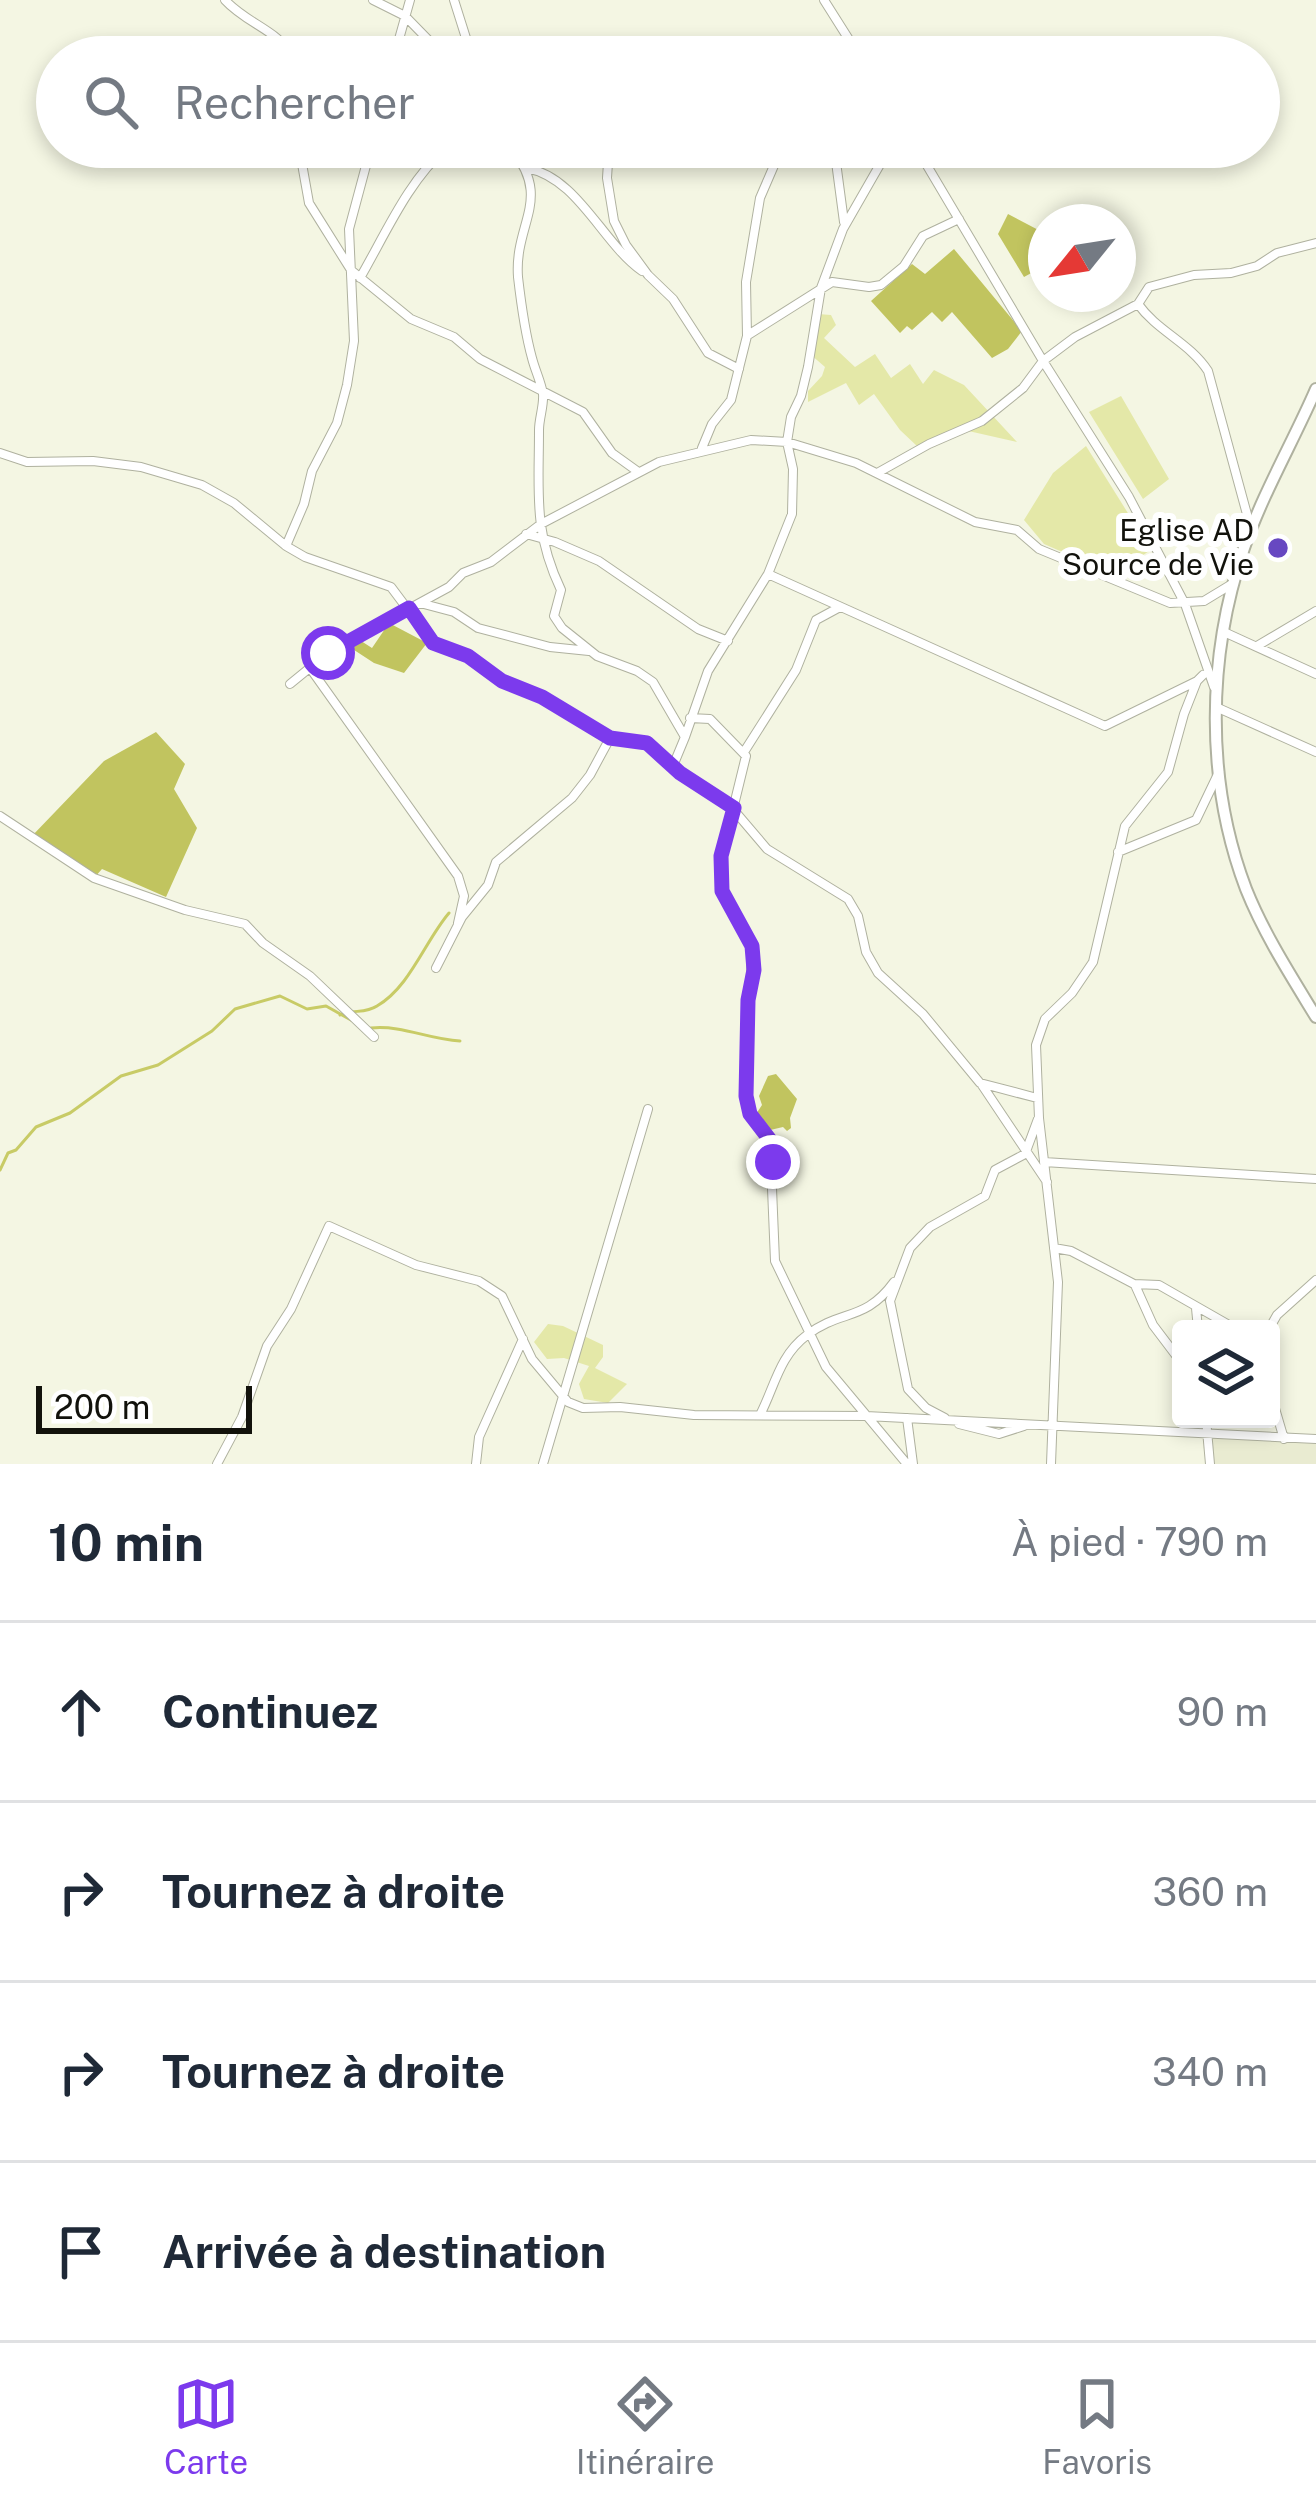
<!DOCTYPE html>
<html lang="fr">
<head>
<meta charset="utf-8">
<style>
	body { margin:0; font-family:"Public Sans",sans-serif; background:#f2f2f3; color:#1f2937 }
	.controls { position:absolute; right:36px; bottom:36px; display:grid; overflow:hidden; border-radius:12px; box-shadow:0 6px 18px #0003 }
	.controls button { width:108px; height:108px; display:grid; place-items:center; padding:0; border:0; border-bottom:3px solid #e0e1e3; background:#fff; color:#1f2937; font:60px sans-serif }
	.compass { position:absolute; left:1028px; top:204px; width:108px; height:108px; border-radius:50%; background:#fff; box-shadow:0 6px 18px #0003; rotate:240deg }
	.scale { position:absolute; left:36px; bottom:30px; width:216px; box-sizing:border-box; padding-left:12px; border:6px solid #12120c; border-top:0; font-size:33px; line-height:42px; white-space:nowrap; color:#12120c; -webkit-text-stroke:9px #fff; paint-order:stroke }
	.stop { position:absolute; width:36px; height:36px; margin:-27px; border:9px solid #7c3aed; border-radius:50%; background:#fff }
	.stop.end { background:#7c3aed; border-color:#fff; box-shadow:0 3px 12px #0008 }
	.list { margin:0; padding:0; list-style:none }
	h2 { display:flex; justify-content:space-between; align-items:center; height:156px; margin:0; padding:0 48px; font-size:51px }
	h2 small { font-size:39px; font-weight:400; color:#747a83 }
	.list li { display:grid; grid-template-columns:78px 1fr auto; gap:36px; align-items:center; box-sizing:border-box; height:180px; padding:0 48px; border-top:3px solid #e0e1e3 }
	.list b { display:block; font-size:45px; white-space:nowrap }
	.list em { font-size:39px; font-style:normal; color:#747a83 }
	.icon { flex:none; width:66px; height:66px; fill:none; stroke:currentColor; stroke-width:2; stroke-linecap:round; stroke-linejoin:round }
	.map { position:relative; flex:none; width:1316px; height:1464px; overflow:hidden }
	.search { position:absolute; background:#fff; box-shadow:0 6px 18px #0003; left:36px; right:36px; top:36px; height:132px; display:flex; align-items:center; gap:30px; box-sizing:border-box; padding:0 42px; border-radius:66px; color:#747a83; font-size:45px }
	.sheet { height:876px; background:#fff }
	nav { display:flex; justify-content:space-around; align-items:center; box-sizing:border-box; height:168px; border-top:3px solid #e0e1e3; background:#fff; font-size:33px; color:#747a83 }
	nav a { display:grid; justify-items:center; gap:6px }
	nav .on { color:#7c3aed }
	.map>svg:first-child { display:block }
	.built { fill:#e9ebd1 }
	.green { fill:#e4e8a8 }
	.forest { fill:#c1c45f }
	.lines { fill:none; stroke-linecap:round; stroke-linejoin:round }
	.stream { stroke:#c8cb66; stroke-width:3 }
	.street-casing { stroke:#afb19f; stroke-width:10 }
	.secondary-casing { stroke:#afb19f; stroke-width:14 }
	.street { stroke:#fff; stroke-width:8 }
	.secondary { stroke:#fff; stroke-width:10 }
	.route { stroke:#7c3aed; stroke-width:15 }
	.poi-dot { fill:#6748c1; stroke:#fff; stroke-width:4.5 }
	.labels { text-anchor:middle; stroke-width:12; stroke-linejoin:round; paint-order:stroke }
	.poi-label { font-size:30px; fill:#12120c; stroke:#fff; text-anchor:end }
</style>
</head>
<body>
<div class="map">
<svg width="1316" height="1464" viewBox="0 0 1316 1464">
	<rect width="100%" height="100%" fill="#f4f6e3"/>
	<path class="built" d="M1208,1434L1316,1439V1464H1210Z"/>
	<path class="green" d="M818,314L831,315L836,325L824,338L855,367L875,354L891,378L910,364L923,384L934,370L964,385L1017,442L964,430L918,447L900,430L874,394L859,405L846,383L808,402V391L822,376L825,367L810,354Z
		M1121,396L1169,479L1143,499L1089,412Z
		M1086,446L1151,550L1113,574L1044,544L1024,520L1053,473Z
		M548,1324L563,1326L603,1345V1357L595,1368L627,1384L608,1403L584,1399L579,1384L589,1366L564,1358L547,1359L534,1342Z"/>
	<path class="forest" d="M1008,214L1046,234V265L1024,277L998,234Z
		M954,249L1022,331L1008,349L992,358L952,312L942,322L932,312L912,330L907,326L900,333L871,301L912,264L925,274Z
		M389,623L427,643L404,673L374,663L348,646L358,639L372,648Z
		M156,732L185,764L174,789L197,828L166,897L102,869L94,878L31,837L104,761Z
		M776,1074L797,1099L790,1118L791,1128L787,1131L783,1127L766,1131L756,1114L762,1105L759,1096L768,1076Z"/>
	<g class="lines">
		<path class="stream" d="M340,1015C353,1009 365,1014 377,1006C410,987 425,941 449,913
			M371,1028C403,1025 427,1039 460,1041
			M0,1170L8,1153L16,1150L36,1127L70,1113L121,1076L158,1065L212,1031L235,1009L280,996L307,1009L326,1006L351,1020"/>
		<g class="street-casing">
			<path id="street" d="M225,0C247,24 280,31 292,57
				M373,0L405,16L445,57
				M454,0L472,57
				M824,0L860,57
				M394,57L410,0
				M445,57L467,41
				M299,147L309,203L351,270L411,319L454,337L480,359L583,412L612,453L637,471
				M510,147C554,199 514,222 518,277C521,303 525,333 532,358C535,370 541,382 543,394C544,406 539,418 539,430C539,493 533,531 561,590L554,616L562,628L597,656L637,671L653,682L685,737L673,766
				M609,147L607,178L614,221L626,245L648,275L673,299L708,353L739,369
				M834,147L844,222
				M890,147L843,229L821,288L808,367L801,396L791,417L787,442L793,469L792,514L768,574L1105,726L1197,681
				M916,147L1043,361L1129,497L1185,604L1214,687
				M526,168C578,177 602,243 642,271
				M360,278C386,233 408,181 447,147
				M1138,304C1157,331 1190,343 1208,371L1251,529
				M748,335L832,282L869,287L881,285L904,266L923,236L959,219
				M702,448L712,424L731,400L747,336L746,282L760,198L782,147
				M0,453L27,462L93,461L141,467L202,485L234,503L286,546L305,557L391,587L433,643L468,656L502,681L542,697L610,738L647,744L681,773L727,802L767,849L848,899L858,916L866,952L878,973L923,1014L980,1083L1037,1098
				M879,472L929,444L982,421L1023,388L1043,361L1075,337L1138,304L1149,287L1194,275L1231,273L1257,266L1277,253L1316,243
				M526,534L555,542L599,561L698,629L728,641
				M286,546L304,504L312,471L337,423L347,385L354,341L349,229L371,147
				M420,603L454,612L478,628L550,647L589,651
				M1224,632L1316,674
				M1257,646L1316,611
				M310,668L458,876L464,896L458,923
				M290,684L328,653L449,587L463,573L491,562L541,524L659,462L751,440L787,442L856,463L975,522L1017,530L1039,549L1170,603L1204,601L1232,584
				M1216,707L1316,752
				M690,718L710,719L746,756L720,862L725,900L752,946L746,1096L750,1114L770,1140L775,1261L826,1367L907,1464
				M685,737L708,671L768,574
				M744,752L796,670L816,620L840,607
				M0,816L94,878L185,910L245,924L263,943L310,976L374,1037
				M1118,852L1196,820L1219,772
				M436,968L462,917L488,885L496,862L572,798L590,775L610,738
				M982,1085L1047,1182
				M1044,1162L1316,1179
				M1054,1248L1071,1251L1134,1284L1159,1285L1236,1329
				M1135,1285L1153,1325L1181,1362
				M1196,1308L1198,1329
				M1269,1329L1277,1315L1316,1280
				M1271,1395L1284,1439
				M760,1415C775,1386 779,1356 807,1335C841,1309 865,1322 894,1282
				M907,1418L913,1464
				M945,1418L926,1408L908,1389L890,1301L910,1248L930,1227L985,1196L995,1170L1025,1154L1038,1119
				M1206,1419L1210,1464
				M959,1424L999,1434L1024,1426
				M217,1464L242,1417L267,1346L291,1309L329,1226L416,1265L479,1281L502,1296L532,1359L568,1402L583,1408L620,1407L694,1415L866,1416L1316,1439
				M476,1464L479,1437L523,1339
				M543,1464L648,1109
				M1051,1464L1058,1282L1039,1118L1036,1045L1045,1019L1072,993L1093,962L1125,826L1168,772L1184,714L1197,681L1203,675"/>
		</g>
		<g class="secondary-casing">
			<path id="secondary" d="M1316,389C1293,442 1263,493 1244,548C1207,656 1205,781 1246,889C1264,934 1291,976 1316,1017"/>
		</g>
		<use href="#street" class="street"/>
		<use href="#secondary" class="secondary"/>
	</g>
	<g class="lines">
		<path class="route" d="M328,653L409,608L433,643L468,656L502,681L542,697L610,738L647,743L680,773L734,808L721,856L722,891L752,946L754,970L748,1000L746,1096L750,1114L770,1140L773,1162"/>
	</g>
	<circle class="poi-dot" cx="1278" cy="548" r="12"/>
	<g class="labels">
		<g class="poi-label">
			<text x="1254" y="541">Eglise AD<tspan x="1254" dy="34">Source de Vie</tspan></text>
		</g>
	</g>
</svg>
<div class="controls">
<button><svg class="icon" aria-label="layers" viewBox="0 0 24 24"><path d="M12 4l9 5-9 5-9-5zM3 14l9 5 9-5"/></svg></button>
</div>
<svg class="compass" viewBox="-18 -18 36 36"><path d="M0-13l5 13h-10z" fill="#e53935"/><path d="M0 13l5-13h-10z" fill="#747a83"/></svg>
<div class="scale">200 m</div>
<div class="stop" style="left:328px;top:653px"></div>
<div class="stop end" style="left:773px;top:1162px"></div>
<div class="search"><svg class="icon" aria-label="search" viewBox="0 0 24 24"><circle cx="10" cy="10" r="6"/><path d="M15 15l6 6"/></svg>Rechercher</div>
</div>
<section class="sheet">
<h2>10 min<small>À pied · 790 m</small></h2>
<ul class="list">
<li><svg class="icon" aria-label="ahead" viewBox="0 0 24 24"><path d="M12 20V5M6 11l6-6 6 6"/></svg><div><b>Continuez</b></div><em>90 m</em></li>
<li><svg class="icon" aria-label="right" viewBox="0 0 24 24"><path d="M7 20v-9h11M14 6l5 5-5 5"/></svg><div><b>Tournez à droite</b></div><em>360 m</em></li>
<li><svg class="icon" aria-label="right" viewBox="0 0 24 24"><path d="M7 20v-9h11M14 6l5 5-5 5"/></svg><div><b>Tournez à droite</b></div><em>340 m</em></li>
<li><svg class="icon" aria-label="arrive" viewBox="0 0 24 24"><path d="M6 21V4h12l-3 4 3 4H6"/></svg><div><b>Arrivée à destination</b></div></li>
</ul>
</section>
<nav>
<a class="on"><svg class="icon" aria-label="map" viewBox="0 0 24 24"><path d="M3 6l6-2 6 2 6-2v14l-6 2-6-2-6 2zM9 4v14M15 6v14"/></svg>Carte</a>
<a><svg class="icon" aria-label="directions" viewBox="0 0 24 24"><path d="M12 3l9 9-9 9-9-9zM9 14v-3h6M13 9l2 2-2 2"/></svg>Itinéraire</a>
<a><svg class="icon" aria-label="saved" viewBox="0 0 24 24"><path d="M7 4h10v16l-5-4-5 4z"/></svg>Favoris</a>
</nav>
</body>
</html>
